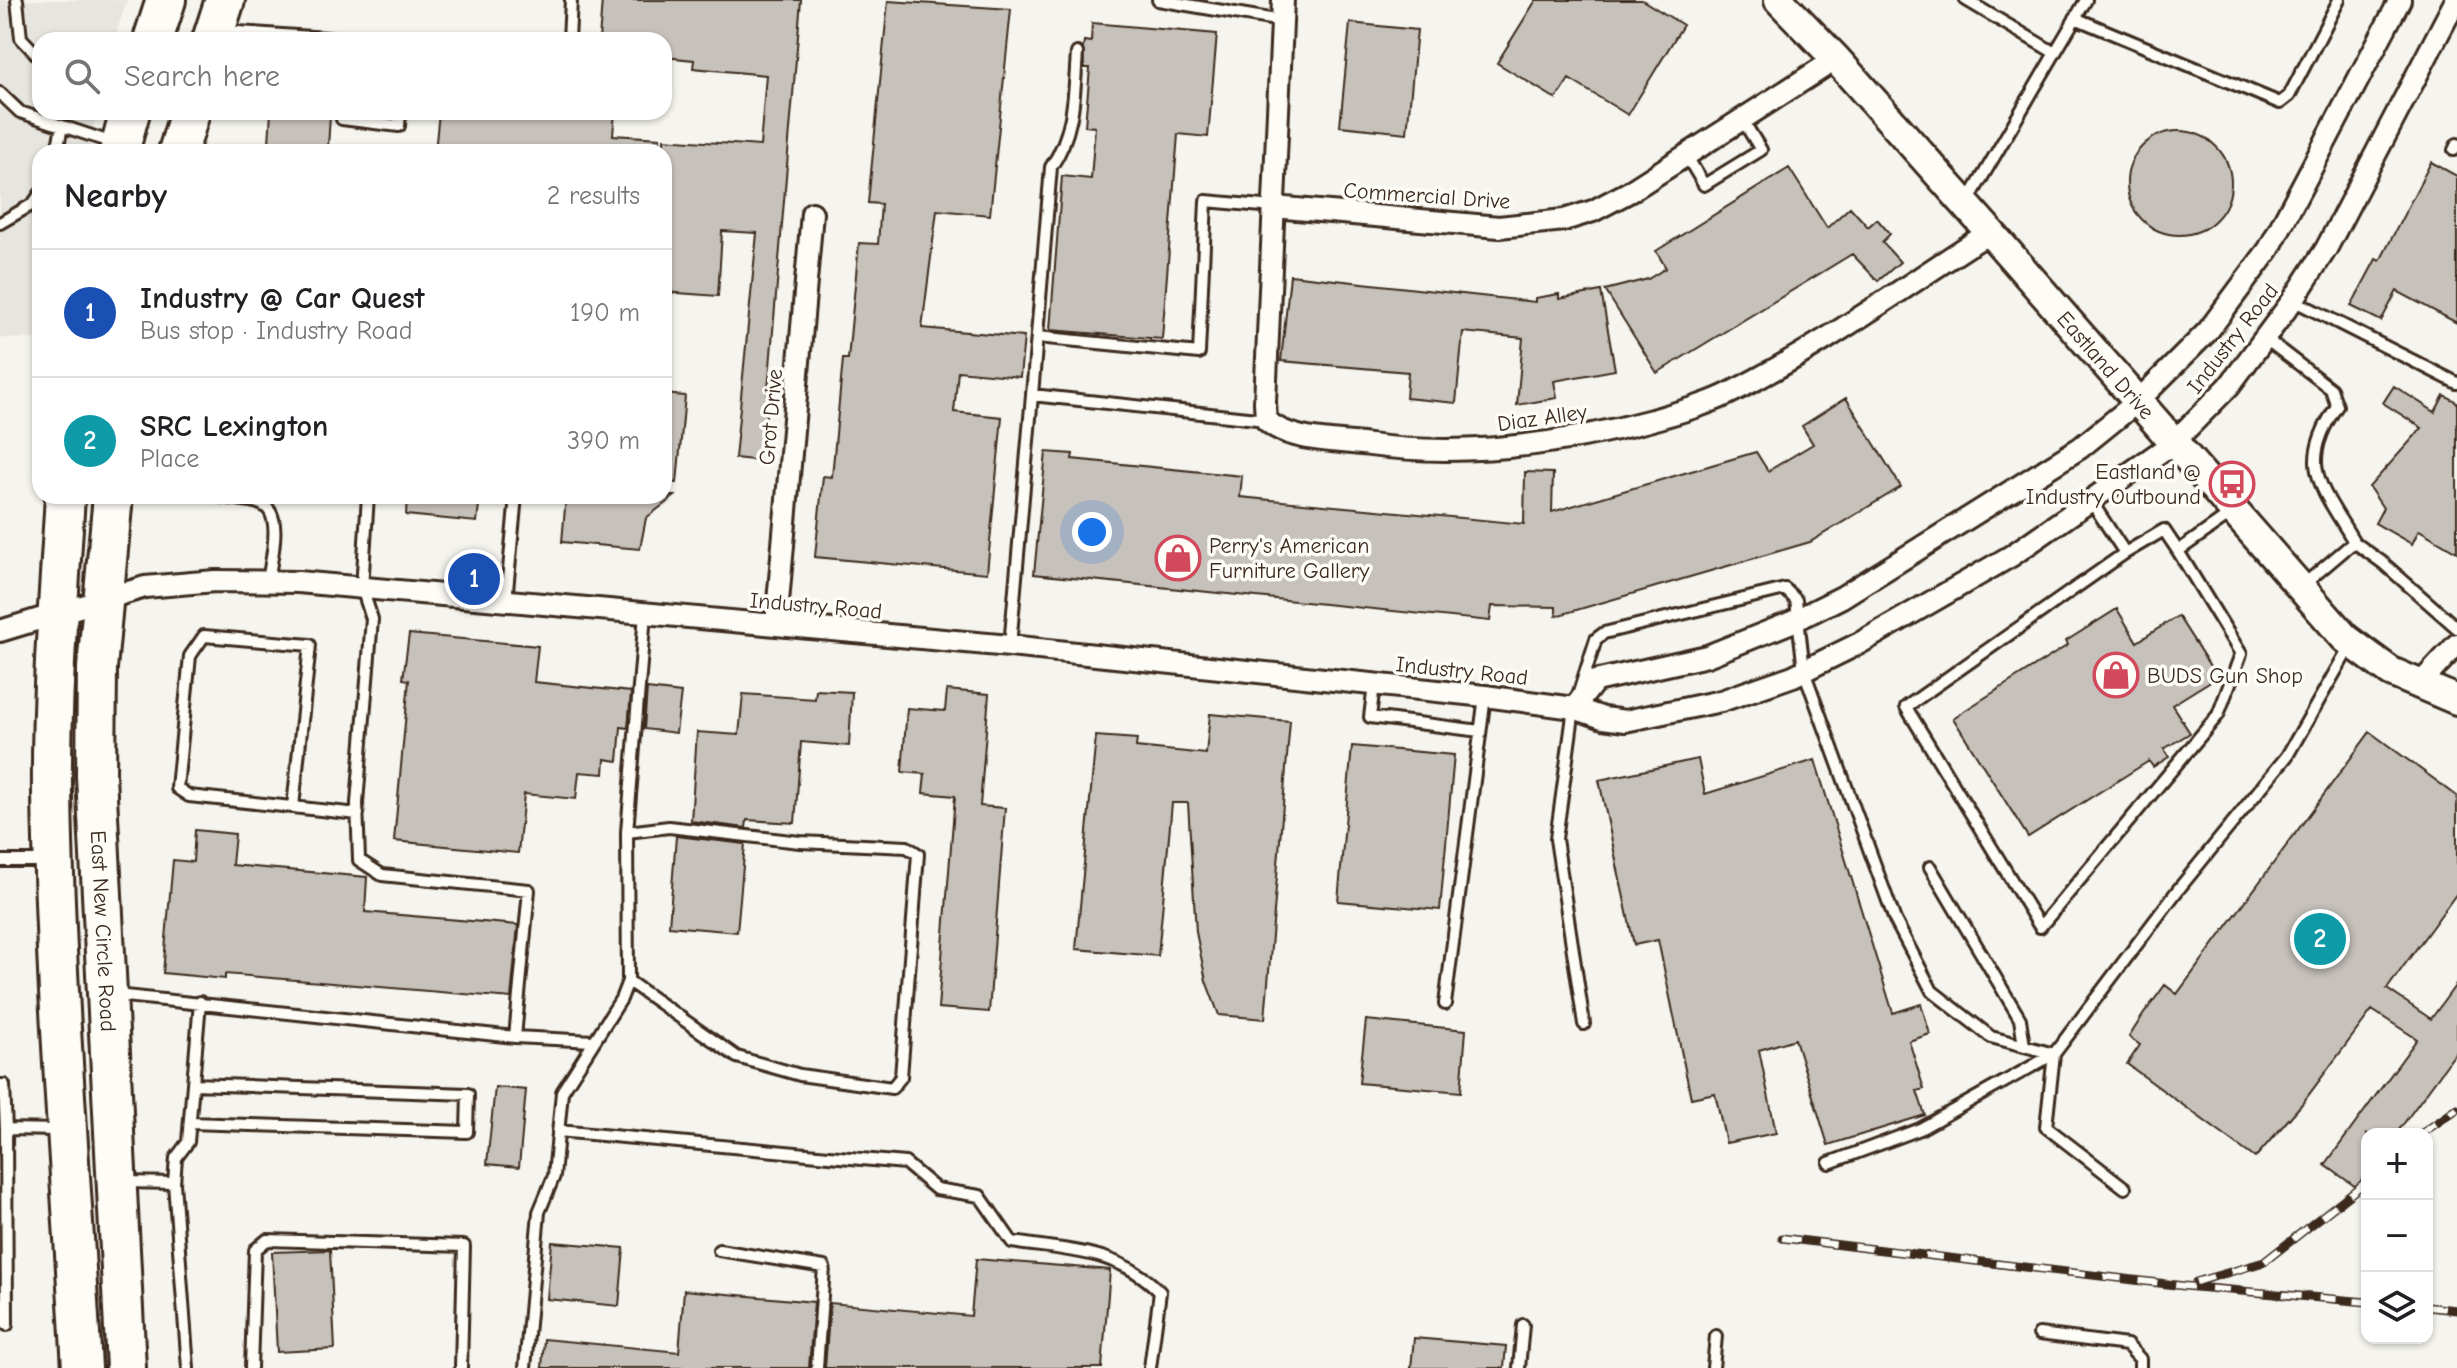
<!DOCTYPE html>
<html lang="en">
<head>
<meta charset="utf-8">
<style>
	body { margin:0; font-family:"Comic Neue",sans-serif; background:#f2f2f2; color:#202124 }
	.controls { position:absolute; right:24px; bottom:24px; display:grid; overflow:hidden; border-radius:16px; box-shadow:0 2px 6px #0004 }
	.controls button { width:72px; height:72px; display:grid; place-items:center; padding:0; border:0; border-bottom:2px solid #e0e0e0; background:#fff; color:#202124; font:40px sans-serif }
	.you { position:absolute; left:1092px; top:532px; width:28px; height:28px; margin:-20px; border:6px solid #fff; border-radius:50%; background:#1a73e8; box-shadow:0 0 0 12px #1a73e833 }
	.badge { display:grid; place-items:center; width:52px; height:52px; border-radius:50%; background:#d1495b; color:#fff; font-size:26px; font-weight:700 }
	.pin { position:absolute; translate:-50% -50%; border:4px solid #fff; box-shadow:0 2px 8px #0006 }
	.list { margin:0; padding:0; list-style:none }
	h2 { display:flex; justify-content:space-between; align-items:center; height:104px; margin:0; padding:0 32px; font-size:34px }
	h2 small { font-size:26px; font-weight:400; color:#757577 }
	.list li { display:grid; grid-template-columns:52px 1fr auto; gap:24px; align-items:center; box-sizing:border-box; height:128px; padding:0 32px; border-top:2px solid #e0e0e0 }
	.list b { display:block; font-size:30px; white-space:nowrap }
	.list p { margin:0; font-size:26px; white-space:nowrap; color:#757577 }
	.list em { font-size:26px; font-style:normal; color:#757577 }
	.icon { flex:none; width:44px; height:44px; fill:none; stroke:currentColor; stroke-width:2; stroke-linecap:round; stroke-linejoin:round }
	.map { position:relative; flex:none; width:2457px; height:1368px; overflow:hidden }
	.search { position:absolute; background:#fff; box-shadow:0 2px 6px #0004; left:32px; top:32px; width:640px; height:88px; display:flex; align-items:center; gap:20px; box-sizing:border-box; padding:0 28px; border-radius:24px; color:#757577; font-size:30px }
	.panel { position:absolute; background:#fff; box-shadow:0 2px 6px #0004; left:32px; top:144px; width:640px; height:360px; border-radius:24px }
	.map>svg:first-child { display:block }
	.built { fill:#e7e5df }
	.building { fill:#c7c1bb; stroke:#3b2a1e; stroke-width:2 }
	.lines { fill:none; stroke-linecap:round; stroke-linejoin:round }
	.lane-casing { stroke:#3b2a1e; stroke-width:16 }
	.street-casing { stroke:#3b2a1e; stroke-width:26 }
	.secondary-casing { stroke:#3b2a1e; stroke-width:34 }
	.highway-casing { stroke:#3b2a1e; stroke-width:44 }
	.lane { stroke:#fdfcf7; stroke-width:10 }
	.street { stroke:#fdfcf7; stroke-width:20 }
	.secondary { stroke:#fdfcf7; stroke-width:28 }
	.highway { stroke:#fdfcf7; stroke-width:38 }
	.rail-casing { stroke:#3b2a1e; stroke-width:9 }
	.rail { stroke:#fdfcf7; stroke-width:6; stroke-dasharray:18; stroke-linecap:butt }
	.labels { text-anchor:middle; stroke-width:7; stroke-linejoin:round; paint-order:stroke }
	.street-label { font-size:22px; fill:#3b2a1e; stroke:#fdfcf7 }
	.poi-label { font-size:22px; fill:#3b2a1e; stroke:#fdfcf7; text-anchor:start }
</style>
</head>
<body>
<div class="map">
<svg width="2457" height="1368" viewBox="0 0 2457 1368">
	<rect width="100%" height="100%" fill="#f5f4ee"/>
	<filter id="ink" filterUnits="userSpaceOnUse"><feTurbulence type="fractalNoise" baseFrequency=".0125" numOctaves="2"/><feDisplacementMap in="SourceGraphic" scale="16" xChannelSelector="R" yChannelSelector="G"/><feConvolveMatrix kernelMatrix="1 2 1 2 8 2 1 2 1" color-interpolation-filters="sRGB"/></filter>
	<g filter="url(#ink)">
		<path class="built" d="M0,0H127L114,40H40V112H97L89,152H40V339L0,338Z"/>
		<path class="building" d="M602,0H801L762,461L735,458L757,233L722,231L718,296L664,292V139L760,146L766,75L693,68L694,60L664,57V40H599Z
			M1536,0H1642L1683,25L1628,115L1569,79L1556,99L1497,63Z
			M888,1L1011,9L990,215L937,210L922,328L1024,337L1020,377L958,371L954,412L1002,417L987,573L815,557L823,476L832,477L843,359H848L859,243L878,244L881,204L868,203Z
			M1092,23L1217,34L1208,137L1178,134L1162,339L1050,330L1062,176L1091,179L1095,127L1085,126L1090,68H1084L1083,48L1084,41L1091,42Z
			M1350,23L1417,30L1407,133L1340,126Z
			M271,112L330,116L328,147L269,143Z
			M439,112H615L613,135L660,138V152H435Z
			M2127 183a52 52 0 1 1 104 0a52 52 0 1 1-104 0Z
			M2431,162L2457,176V323L2397,291L2381,321L2351,306L2376,259L2380,261Z
			M1789,168L1827,228L1850,207L1868,227L1877,219L1890,234L1882,242L1900,262L1878,281L1852,254L1657,373L1605,290L1648,279L1666,268L1656,251Z
			M1290,275L1535,302V298L1559,294V299L1601,291L1615,370L1554,381L1557,398L1517,405L1523,338L1463,332L1456,403L1406,398L1408,372L1281,361Z
			M2394,386L2435,412L2444,395L2457,402V552L2419,530L2412,544L2375,523L2383,508L2369,487L2422,428L2383,403Z
			M664,394L685,396L677,483L664,482Z
			M1846,398L1901,487L1810,542L1556,616V607L1492,606L1490,621L1034,574L1046,452L1073,454L1072,459L1242,476L1240,497L1524,524L1525,472L1553,473L1552,512L1756,452L1768,471L1813,444L1802,426Z
			M407,496H480L477,522L406,515Z
			M566,496H675L646,518L640,549L562,542Z
			M2117,609L2137,642L2178,616L2217,677L2172,705L2190,733L2164,749L2169,757L2153,767L2149,761L2028,837L1953,718L2068,645L2066,641Z
			M409,634L538,646L534,682L631,692L628,728L621,727L618,761L605,759L604,774L579,772L576,799L524,794L518,853L394,841L409,680L403,679Z
			M647,689L681,693L676,733L644,729Z
			M816,690L852,692L849,746L801,742L795,823L747,820L746,828L691,821L697,732L739,735L743,694L815,699Z
			M947,690L989,694L980,806L1005,808L989,1012L938,1008L955,796L923,793L925,774L902,772L907,708L945,711Z
			M1210,714L1290,721L1265,1019L1219,1015L1206,981L1196,932L1188,803H1172L1158,956L1076,949L1096,736L1137,739L1136,747L1206,754Z
			M2370,732L2457,796V893L2387,989L2431,1019L2457,983V1051L2396,1134H2367V1173L2356,1187L2325,1165L2417,1039L2372,1010L2301,1105L2255,1158L2127,1064L2140,1045L2129,1037L2143,1015L2165,985L2177,994Z
			M1352,746L1454,755L1440,910L1338,901Z
			M1698,759L1705,794L1815,760L1893,1013L1921,1004L1930,1034L1909,1041L1924,1089L1917,1091L1925,1115L1828,1145L1795,1039L1759,1050L1776,1133L1726,1143L1715,1093L1691,1098L1658,940L1634,945L1599,780Z
			M195,830L235,834L232,865L367,877L365,912L518,925L511,998L225,974V979L163,973L173,860L193,862Z
			M676,836L745,844L737,932L669,926Z
			M1366,1020L1466,1030L1461,1092L1359,1083Z
			M495,1087L526,1090L519,1167L487,1164Z
			M552,1242L624,1248L619,1306L547,1299Z
			M330,1250L335,1349L277,1352L272,1252Z
			M976,1259L1110,1270L1102,1368H825L830,1303L971,1316Z
			M684,1290L814,1302L809,1368H542L544,1339L679,1352Z
			M1414,1338L1506,1346L1504,1368H1411Z"/>
		<g class="lines">
			<g class="lane-casing">
				<path id="lane" d="M17,0L21,38L40,58
					M1158,0L1282,21
					M1966,0L2055,53
					M2075,18L2280,103L2289,96L2339,0
					M223,31L357,40
					M569,40L571,0
					M0,93L20,112L113,143
					M342,112V119L399,126L400,112
					M2454,150L2457,144
					M57,152L62,126
					M1686,155L1704,185L1761,150L1742,119
					M1967,203L2086,0
					M0,223L33,204L40,194
					M2293,300L2457,383
					M1037,337L1199,353L1206,201L1274,207
					M2266,339L2331,389L2337,406C2296,466 2322,487 2354,542
					M1032,395L1051,167C1075,132 1074,94 1077,53
					M217,496C231,499 248,499 261,504C285,513 270,563 268,582
					M368,496L362,588L372,619L357,803L359,860L382,875L529,890L515,1037L594,1041
					M2091,501L2125,553L2164,530L2178,551L2232,513
					M2125,553L1906,707L2040,927L2218,715L2241,654L2178,551
					M2302,586L2354,542L2383,563L2457,628
					M506,601L516,496
					M1010,646L1032,395L1266,420
					M1374,685L1370,717L1480,731
					M293,807L310,645L204,636L190,656L177,788L189,796L358,814
					M627,832L645,614
					M0,861H45
					M1930,867L2020,1019L2024,1046
					M116,995L515,1037
					M1445,1004L1485,696
					M1584,1024L1556,839L1574,708L1596,639L1604,633L1785,589L1796,600L1804,671L1895,920L1932,991L1991,1037L2054,1054
					M0,1085H4L6,1129
					M190,1123L467,1132L468,1094L193,1084
					M558,1131L905,1163L936,1189L980,1196L1012,1242C1068,1251 1119,1249 1160,1292L1150,1368
					M1829,1163L1920,1129L2054,1054
					M125,1182L174,1183L188,1368
					M174,1183L176,1158L188,1142L200,1002
					M2125,1188L2046,1127L2054,1054L2177,891L2287,756L2350,646
					M719,1250L824,1267L817,1368
					M7,1325L6,1129L59,1130
					M2039,1334L2127,1345L2140,1359V1368
					M251,1368L255,1250L267,1240L464,1246L461,1368
					M525,1368L539,1212L554,1176L562,1092L621,999L628,981L627,832L669,827L800,842L907,847L918,854L901,1077L892,1088L800,1075L737,1057L628,981
					M1519,1368L1523,1325
					M1713,1368L1716,1336"/>
			</g>
			<g class="street-casing">
				<path id="street" d="M1283,0L1265,402L1266,420C1290,443 1338,440 1370,445C1465,458 1560,445 1652,420C1679,412 1707,405 1732,392C1822,347 1905,286 1990,232
					M1274,207L1499,227L1564,220L1593,211L1629,192L1836,59
					M776,625L812,213
					M0,631L145,587L215,581L298,582L1010,646L1485,696L1574,708L1603,718L1625,721L1721,701L1793,676L1860,643L2011,556L2173,443L2229,386L2293,300L2326,249L2456,0
					M2418,686L2457,644
					M1574,708L1595,681L1707,656L1792,622L1842,597L2080,448L2137,402L2208,331L2269,249L2400,0"/>
			</g>
			<g class="secondary-casing">
				<g id="secondary">
					<path id="s1" d="M1779,0L1836,59L1990,232L2345,638L2391,672L2457,700"/>
				</g>
			</g>
			<g class="highway-casing">
				<g id="highway">
					<path d="M153,40L166,0"/>
					<path d="M212,40L225,0"/>
					<path d="M119,152L130,112"/>
					<path d="M178,152L190,112"/>
					<path d="M65,496C59,595 51,694 52,793C55,985 71,1176 82,1368"/>
					<path id="s2" d="M113,496L97,668L96,776L126,1368"/>
				</g>
			</g>
			<use href="#lane" class="lane"/>
			<use href="#street" class="street"/>
			<use href="#secondary" class="secondary"/>
			<use href="#highway" class="highway"/>
			<g class="rail-casing">
				<path id="rail" d="M2421,1134L2457,1109
					M1782,1238L2184,1286L2367,1302
					M2196,1282L2264,1262L2367,1181
					M2427,1307L2457,1310"/>
			</g>
			<use href="#rail" class="rail"/>
		</g>
	</g>
	<defs>
		<g id="bus-ring" transform="scale(2.3)"><circle r="9.5" fill="#fdfcf7" stroke="#d1495b" stroke-width="1.5"/><path d="M-5-6H5V4H4V6H2V4H-2V6H-4V4H-5ZM-3.5-4V0h7V-4ZM-3.5 1.2v1.5H-2V1.2ZM2 1.2v1.5H3.5V1.2Z" fill="#d1495b"/></g>
		<g id="shop-ring" transform="scale(2.3)"><circle r="9.5" fill="#fdfcf7" stroke="#d1495b" stroke-width="1.5"/><path d="M-5-2.5h2.3a2.7 3.5 0 0 1 5.4 0H5L5.5 6h-11ZM-1.5-2.5h3a1.5 2.3 0 0 0-3 0Z" fill="#d1495b"/></g>
	</defs>
	<g fill-rule="evenodd">
		<use href="#bus-ring" x="2232" y="484"/>
		<use href="#shop-ring" x="1178" y="558"/>
		<use href="#shop-ring" x="2116" y="675"/>
	</g>
	<g class="labels">
		<g class="street-label">
			<text transform="translate(1427 195) rotate(4)" y="8">Commercial Drive</text>
			<text transform="translate(2232 338) rotate(-52)" y="8">Industry Road</text>
			<text dy="8" stroke="none"><textPath href="#s1" startOffset="490">Eastland Drive</textPath></text>
			<text transform="translate(770 417) rotate(-85)" y="8">Grot Drive</text>
			<text transform="translate(1542 417) rotate(-8)" y="8">Diaz Alley</text>
			<text transform="translate(816 605) rotate(5)" y="8">Industry Road</text>
			<text transform="translate(1462 670) rotate(6)" y="8">Industry Road</text>
			<text dy="8" stroke="none"><textPath href="#s2" startOffset="436">East New Circle Road</textPath></text>
		</g>
		<g class="poi-label">
			<text x="2201" y="479" text-anchor="end">Eastland @<tspan x="2201" dy="25">Industry Outbound</tspan></text>
			<text x="1209" y="553">Perry's American<tspan x="1209" dy="25">Furniture Gallery</tspan></text>
			<text x="2147" y="683">BUDS Gun Shop</text>
		</g>
	</g>
</svg>
<div class="controls">
<button>+</button>
<button>−</button>
<button><svg class="icon" aria-label="layers" viewBox="0 0 24 24"><path d="M12 4l9 5-9 5-9-5zM3 14l9 5 9-5"/></svg></button>
</div>
<div class="you"></div>
<div class="pin badge" style="left:474px;top:579px;background:#1a4fb4">1</div>
<div class="pin badge" style="left:2320px;top:939px;background:#0f9aa8">2</div>
<div class="search"><svg class="icon" aria-label="search" viewBox="0 0 24 24"><circle cx="10" cy="10" r="6"/><path d="M15 15l6 6"/></svg>Search here</div>
<section class="panel">
<h2>Nearby<small>2 results</small></h2>
<ul class="list">
<li><span class="badge" style="background:#1a4fb4">1</span><div><b>Industry @ Car Quest</b><p>Bus stop · Industry Road</p></div><em>190 m</em></li>
<li><span class="badge" style="background:#0f9aa8">2</span><div><b>SRC Lexington</b><p>Place</p></div><em>390 m</em></li>
</ul>
</section>
</div>
</body>
</html>
